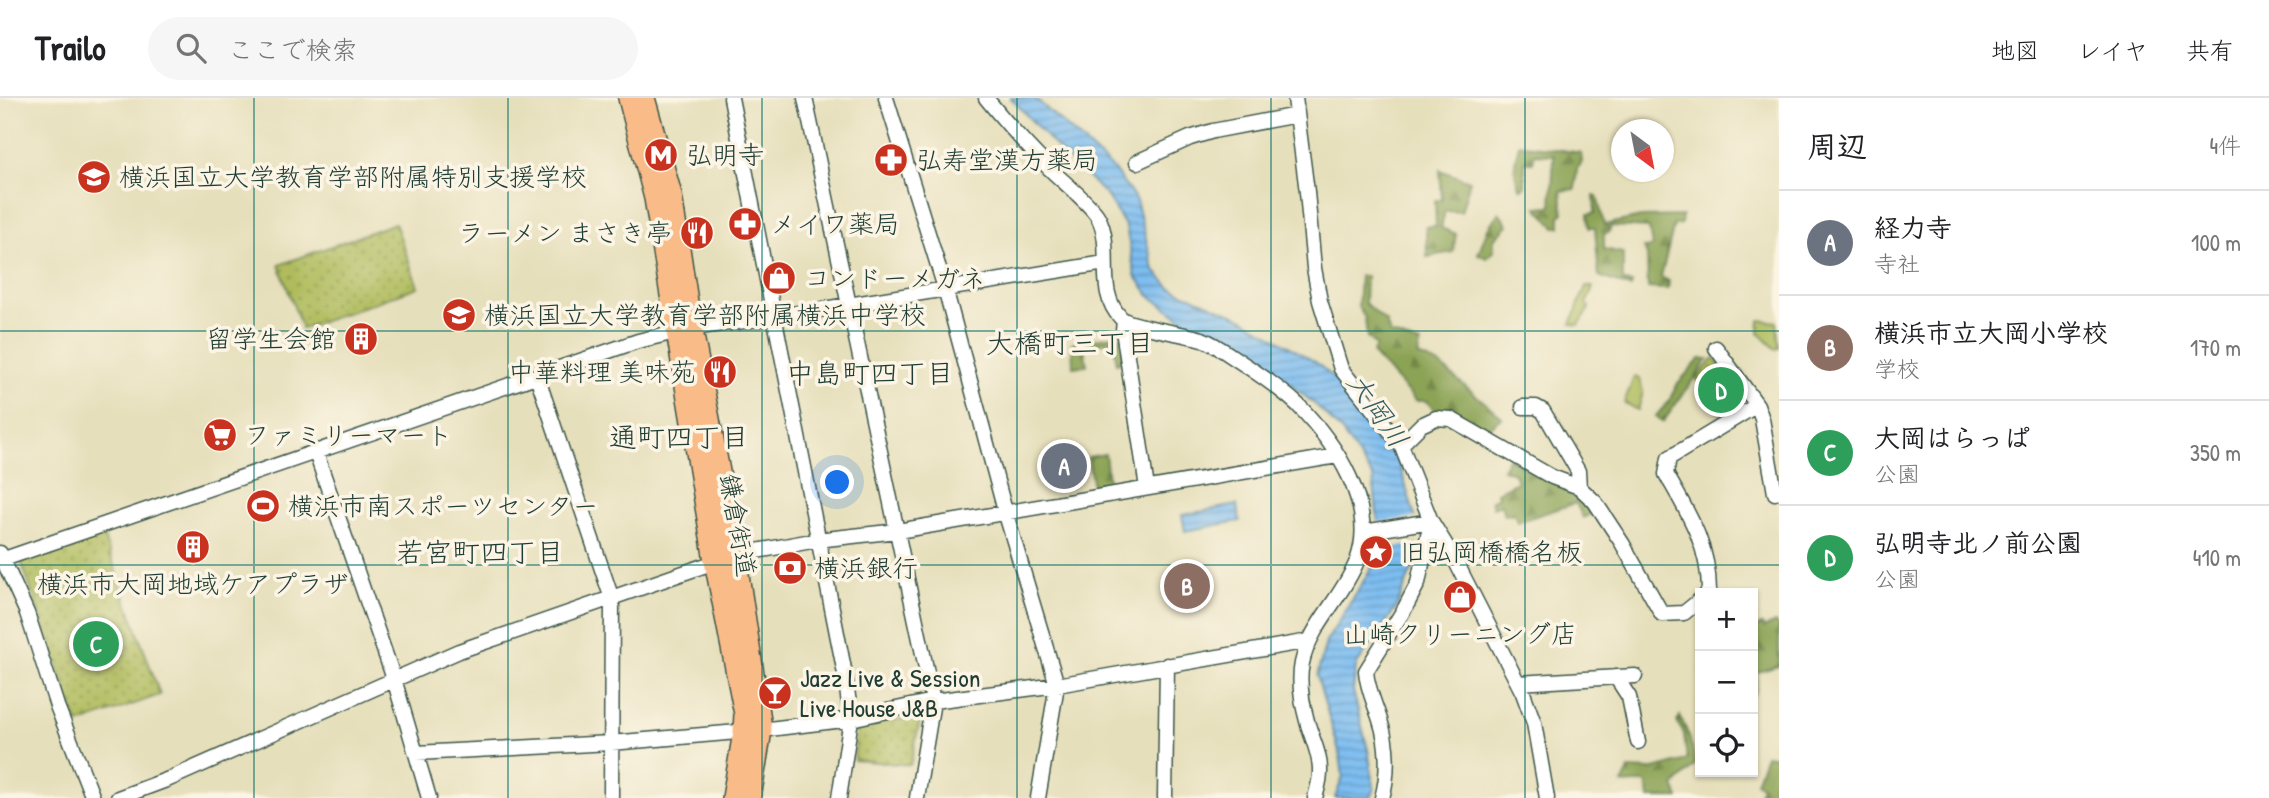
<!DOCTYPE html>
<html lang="ja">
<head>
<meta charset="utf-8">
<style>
	body { margin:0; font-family:"Patrick Hand","Klee One",sans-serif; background:#f6f6f6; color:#202124 }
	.controls { position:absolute; right:21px; bottom:21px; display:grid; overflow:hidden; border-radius:0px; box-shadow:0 2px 5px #0004 }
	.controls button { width:63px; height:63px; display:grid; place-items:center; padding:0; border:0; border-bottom:2px solid #e0e0e0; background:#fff; color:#202124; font:35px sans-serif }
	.compass { position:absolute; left:1611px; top:21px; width:63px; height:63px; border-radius:50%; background:#fff; box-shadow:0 2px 5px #0004; rotate:148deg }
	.you { position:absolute; left:838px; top:385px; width:24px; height:24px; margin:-18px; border:5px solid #fff; border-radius:50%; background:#1a73e8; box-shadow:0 0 0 10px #1a73e833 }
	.badge { display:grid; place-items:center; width:46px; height:46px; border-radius:50%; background:#c8321e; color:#fff; font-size:23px; font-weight:700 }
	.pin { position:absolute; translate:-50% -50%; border:4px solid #fff; box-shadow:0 2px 7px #0006 }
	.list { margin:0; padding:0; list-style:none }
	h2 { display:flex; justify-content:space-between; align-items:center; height:91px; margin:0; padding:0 28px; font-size:30px }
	h2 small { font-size:23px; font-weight:400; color:#757577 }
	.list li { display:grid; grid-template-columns:46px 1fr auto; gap:21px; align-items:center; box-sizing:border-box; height:105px; padding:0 28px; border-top:2px solid #e0e0e0 }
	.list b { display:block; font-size:26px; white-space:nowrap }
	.list p { margin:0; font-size:23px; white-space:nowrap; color:#757577 }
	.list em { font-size:23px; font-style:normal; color:#757577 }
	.icon { flex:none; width:38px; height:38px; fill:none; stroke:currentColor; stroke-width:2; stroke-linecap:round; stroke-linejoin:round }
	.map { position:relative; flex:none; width:1779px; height:700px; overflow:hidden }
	header { display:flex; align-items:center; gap:42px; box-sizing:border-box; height:98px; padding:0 35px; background:#fff; border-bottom:2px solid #e0e0e0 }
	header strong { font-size:33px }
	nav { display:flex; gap:38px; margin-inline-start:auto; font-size:24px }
	.search { width:490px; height:63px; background:#f6f6f6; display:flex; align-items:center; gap:18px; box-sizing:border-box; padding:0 24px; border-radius:38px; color:#757577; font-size:26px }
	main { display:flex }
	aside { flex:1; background:#fff }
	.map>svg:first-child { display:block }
	.green { fill:#afbb5c; stroke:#677c48; stroke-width:2 }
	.forest { fill:url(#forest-firs); stroke:#557044; stroke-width:2 }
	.park { fill:url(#park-dots); stroke:#677c48; stroke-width:2 }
	.water { fill:url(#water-rules); stroke:#4e7d92; stroke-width:2 }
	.pier { fill:#e6dfbb }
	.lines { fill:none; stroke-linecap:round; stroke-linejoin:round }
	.street-casing { stroke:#3d5548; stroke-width:17 }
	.primary-casing { stroke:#3d5548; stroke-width:24 }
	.street { stroke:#fff; stroke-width:14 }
	.primary { stroke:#f9bc89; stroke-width:21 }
	.grid { fill:none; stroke:#0f766e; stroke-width:2; stroke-opacity:0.55 }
	.labels { text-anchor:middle; stroke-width:7; stroke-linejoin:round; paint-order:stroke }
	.poi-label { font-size:26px; fill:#1f3d34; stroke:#fcf5e5; text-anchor:start }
	.street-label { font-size:26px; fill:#1f3d34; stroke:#fcf5e5 }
	.neighbourhood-label { font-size:28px; fill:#1f3d34; stroke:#fcf5e5 }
	.water-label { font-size:28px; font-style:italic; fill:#365d63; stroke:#fcf5e5 }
</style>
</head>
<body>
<header>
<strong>Trailo</strong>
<div class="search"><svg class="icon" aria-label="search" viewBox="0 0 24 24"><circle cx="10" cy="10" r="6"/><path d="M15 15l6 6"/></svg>ここで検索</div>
<nav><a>地図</a><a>レイヤ</a><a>共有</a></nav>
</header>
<main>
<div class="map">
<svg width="1779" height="700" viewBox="0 0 1779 700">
	<defs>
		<pattern id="forest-firs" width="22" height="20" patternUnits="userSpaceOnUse" patternTransform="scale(1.75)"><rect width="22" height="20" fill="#8ba354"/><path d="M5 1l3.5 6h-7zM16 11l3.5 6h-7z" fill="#718646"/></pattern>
		<pattern id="park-dots" width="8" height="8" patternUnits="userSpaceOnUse" patternTransform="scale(1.75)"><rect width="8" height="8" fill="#afbb5c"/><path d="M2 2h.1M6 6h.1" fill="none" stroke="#8e994d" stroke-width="1.8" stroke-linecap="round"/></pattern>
		<pattern id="water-rules" width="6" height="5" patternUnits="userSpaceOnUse" patternTransform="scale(1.75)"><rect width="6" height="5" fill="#7dbdf1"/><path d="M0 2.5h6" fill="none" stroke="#669bc4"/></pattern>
	</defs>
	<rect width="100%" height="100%" fill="#fcf5e5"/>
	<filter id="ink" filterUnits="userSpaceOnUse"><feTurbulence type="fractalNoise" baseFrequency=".0143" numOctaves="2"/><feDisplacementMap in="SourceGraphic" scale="14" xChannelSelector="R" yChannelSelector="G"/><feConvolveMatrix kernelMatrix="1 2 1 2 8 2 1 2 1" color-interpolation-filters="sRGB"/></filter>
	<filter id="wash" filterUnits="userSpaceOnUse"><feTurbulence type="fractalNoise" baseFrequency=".00686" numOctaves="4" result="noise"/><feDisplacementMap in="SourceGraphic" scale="28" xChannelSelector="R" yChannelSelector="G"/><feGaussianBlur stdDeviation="1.57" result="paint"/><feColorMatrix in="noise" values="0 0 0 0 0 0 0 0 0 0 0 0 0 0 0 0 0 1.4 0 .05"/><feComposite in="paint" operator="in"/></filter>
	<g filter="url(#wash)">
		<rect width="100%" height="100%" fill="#e6dfbb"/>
		<path class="green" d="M1586,188L1593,189L1586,206L1590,209L1579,227L1571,226Z
			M1760,222L1777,224L1779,250L1776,251L1759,235Z
			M1634,279L1640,281L1643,294L1638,312L1624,305Z"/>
		<path class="forest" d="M1519,46L1581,55L1582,64L1577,71L1575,91L1561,93L1563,116L1560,118V129H1555L1537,109L1551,108L1554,57L1534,56L1533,64H1525V88L1521,91C1511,75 1515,64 1519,46Z
			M1440,72L1470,83L1461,114L1445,113L1441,130L1456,136L1453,154L1427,159L1426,129L1436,128L1435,102H1442Z
			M1594,98H1597L1604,127L1641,119L1682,118L1681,126L1674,127L1661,179L1669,183L1668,191L1648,190L1647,157L1644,150L1652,149L1649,130L1611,128L1609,135L1604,136V151L1623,155V183L1632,186L1631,190L1599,178L1595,130H1589L1588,116L1595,115Z
			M1499,114L1508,127L1494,141V153L1487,160L1478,156L1488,130Z
			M1360,178H1366L1365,205L1386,224L1390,236L1420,246L1418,258L1440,267L1502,319L1489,330L1438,315L1426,303H1416L1372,255L1376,248L1367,239L1365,220L1358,209Z
			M1119,237L1124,262L1117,265L1113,244L1098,245L1097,248L1084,250L1087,267L1073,269L1072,245Z
			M1700,261H1708L1663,324L1656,318L1669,303L1678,285Z
			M1105,356L1109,389L1093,391L1088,359Z
			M1508,360L1575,395L1584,401L1591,416L1583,420L1576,405L1517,424L1514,415L1504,417L1501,406L1493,409L1491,402L1498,400L1497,394L1517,384L1514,375L1503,371Z
			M1775,525L1779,530V568L1757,574L1756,592L1753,598V530L1762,527L1764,530Z
			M1680,618L1689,638L1696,666L1674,688L1679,700H1649L1647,684L1622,686L1629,671L1650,672L1687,662L1684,636L1677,624Z
			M1766,657L1779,659V700H1763L1758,698L1762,689L1756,684Z"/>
		<path class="park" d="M395,125L418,189L302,231L279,167Z
			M1714,260L1742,299L1720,315L1696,281Z
			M102,434L160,597L78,626L21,463Z
			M921,619L910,667L854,662L857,627Z"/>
		<path class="water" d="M1011,0H1035L1113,71L1136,102L1154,172L1171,190L1242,220L1317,265L1338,284L1370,321L1399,365L1415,419L1417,460L1396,510L1356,568L1353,593L1368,652L1374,690L1370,700H1335L1343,678L1340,657L1317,578L1326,544L1373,468L1380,442L1373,379L1342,334L1317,308L1278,276L1178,218L1150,198L1135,177L1126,129L1106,97L1052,45Z
			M1237,407L1240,423L1185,433L1182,417Z"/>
		<path class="pier" d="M1419,419L1420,446L1377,451L1376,424Z"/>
	</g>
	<g filter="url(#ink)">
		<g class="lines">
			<g class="street-casing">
				<path id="street" d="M731,0L845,576L851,621L839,700
					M805,0L933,603L917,700
					M886,0L945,190L1005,413L1057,587L1038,700
					M986,0C1006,25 1027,48 1050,71C1062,83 1091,106 1098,119C1115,150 1094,193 1121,220C1129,228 1186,236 1202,241C1215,246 1227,255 1239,263C1259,276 1280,290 1298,307C1335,345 1378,408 1357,463C1343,499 1310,527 1302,565C1298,584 1302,605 1307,623C1311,639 1321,657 1320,674C1320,683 1317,692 1315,700
					M1295,0L1307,94L1314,170L1320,203L1341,271L1401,347L1431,423L1418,485L1405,510L1366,573C1367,590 1375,606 1380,622C1388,646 1389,675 1382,700
					M1137,64L1190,40L1213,33L1297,17
					M1124,223L1123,232L1147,390
					M1716,250L1757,307L1762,321L1775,395
					M537,278L612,501L611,700
					M1523,309H1536L1543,313L1578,373L1579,389
					M1401,347L1421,327L1436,320L1451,321L1552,379L1579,389L1595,404L1622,445L1662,516L1684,515L1700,502
					M316,355L394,581L429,700
					M1364,434L1431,423L1455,462L1523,595L1534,625L1547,700
					M0,455L27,515L57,608L93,700
					M4,461L638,243L692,230L775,219L1105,165
					M1707,495L1709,493C1709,447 1688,415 1666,376L1669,360L1757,307
					M1616,579L1629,599L1638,644
					M1518,585L1635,578
					M416,655L611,645L761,632L851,621L933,603L1057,587L1309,543
					M118,700L169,681L459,553L735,457L817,442L898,433L1337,358
					M1165,700L1167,567"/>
			</g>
			<g class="primary-casing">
				<path id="primary" d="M629,0L655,100L715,463L745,616L744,634L733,700
					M644,0L671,97L689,217L735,457L759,615L761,632L750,700"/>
			</g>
			<use href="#street" class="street"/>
			<use href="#primary" class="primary"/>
		</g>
	</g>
	<path class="grid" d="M254,0V700M508,0V700M762,0V700M1017,0V700M1271,0V700M1525,0V700M0,233H1779M0,467H1779"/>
	<defs>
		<g id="metro-disc" transform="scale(1.75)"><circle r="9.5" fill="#c8321e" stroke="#fcf5e5"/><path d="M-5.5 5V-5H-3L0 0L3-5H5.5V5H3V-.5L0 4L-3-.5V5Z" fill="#fff"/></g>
		<g id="pharmacy-disc" transform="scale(1.75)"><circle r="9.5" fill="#c8321e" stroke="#fcf5e5"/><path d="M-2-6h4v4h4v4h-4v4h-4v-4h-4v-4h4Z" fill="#fff"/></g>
		<g id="school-disc" transform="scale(1.75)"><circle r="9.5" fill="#c8321e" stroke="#fcf5e5"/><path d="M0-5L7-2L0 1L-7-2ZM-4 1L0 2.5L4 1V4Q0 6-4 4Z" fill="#fff"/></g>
		<g id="restaurant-disc" transform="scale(1.75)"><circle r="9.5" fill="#c8321e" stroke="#fcf5e5"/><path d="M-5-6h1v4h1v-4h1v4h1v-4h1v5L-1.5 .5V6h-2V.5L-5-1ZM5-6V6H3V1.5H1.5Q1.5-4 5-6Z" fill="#fff"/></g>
		<g id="shop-disc" transform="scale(1.75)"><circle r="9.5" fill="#c8321e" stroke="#fcf5e5"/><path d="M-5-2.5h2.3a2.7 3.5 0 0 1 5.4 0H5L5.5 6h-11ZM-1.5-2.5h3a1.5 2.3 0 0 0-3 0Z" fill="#fff"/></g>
		<g id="building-disc" transform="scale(1.75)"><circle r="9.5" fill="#c8321e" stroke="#fcf5e5"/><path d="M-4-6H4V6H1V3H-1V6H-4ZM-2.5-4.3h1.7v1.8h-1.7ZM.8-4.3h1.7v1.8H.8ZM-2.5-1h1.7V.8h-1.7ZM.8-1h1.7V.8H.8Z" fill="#fff"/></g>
		<g id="supermarket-disc" transform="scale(1.75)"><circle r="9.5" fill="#c8321e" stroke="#fcf5e5"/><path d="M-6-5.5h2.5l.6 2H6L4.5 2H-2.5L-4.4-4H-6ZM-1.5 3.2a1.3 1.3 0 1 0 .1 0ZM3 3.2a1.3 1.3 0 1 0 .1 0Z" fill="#fff"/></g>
		<g id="stadium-disc" transform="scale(1.75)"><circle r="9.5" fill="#c8321e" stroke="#fcf5e5"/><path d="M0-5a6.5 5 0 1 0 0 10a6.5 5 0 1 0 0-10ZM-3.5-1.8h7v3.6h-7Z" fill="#fff"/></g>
		<g id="sight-disc" transform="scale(1.75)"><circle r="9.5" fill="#c8321e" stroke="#fcf5e5"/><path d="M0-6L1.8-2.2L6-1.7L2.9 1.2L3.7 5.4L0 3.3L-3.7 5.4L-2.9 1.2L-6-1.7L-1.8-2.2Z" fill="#fff"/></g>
		<g id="bank-disc" transform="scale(1.75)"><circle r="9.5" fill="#c8321e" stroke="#fcf5e5"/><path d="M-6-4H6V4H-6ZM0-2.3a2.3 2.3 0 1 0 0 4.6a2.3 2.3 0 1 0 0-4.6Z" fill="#fff"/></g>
		<g id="bar-disc" transform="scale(1.75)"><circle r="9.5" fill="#c8321e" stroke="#fcf5e5"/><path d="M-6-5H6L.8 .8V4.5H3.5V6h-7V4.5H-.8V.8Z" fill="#fff"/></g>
	</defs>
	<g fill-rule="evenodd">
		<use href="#metro-disc" x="661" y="57"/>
		<use href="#pharmacy-disc" x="891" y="62"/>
		<use href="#school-disc" x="94" y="79"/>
		<use href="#pharmacy-disc" x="745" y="126"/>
		<use href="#restaurant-disc" x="697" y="135"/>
		<use href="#shop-disc" x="779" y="180"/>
		<use href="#school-disc" x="459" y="217"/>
		<use href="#building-disc" x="361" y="241"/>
		<use href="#restaurant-disc" x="720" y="274"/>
		<use href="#supermarket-disc" x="220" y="337"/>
		<use href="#stadium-disc" x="263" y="408"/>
		<use href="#building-disc" x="193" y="449"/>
		<use href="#sight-disc" x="1376" y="454"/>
		<use href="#bank-disc" x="790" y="470"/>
		<use href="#shop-disc" x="1460" y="499"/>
		<use href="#bar-disc" x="775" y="595"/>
	</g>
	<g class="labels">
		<g class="poi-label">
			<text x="686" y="66">弘明寺</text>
			<text x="916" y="71">弘寿堂漢方薬局</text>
			<text x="119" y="88">横浜国立大学教育学部附属特別支援学校</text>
			<text x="770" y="135">メイワ薬局</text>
			<text x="672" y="144" text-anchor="end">ラーメン まさき亭</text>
			<text x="804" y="189">コンドーメガネ</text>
			<text x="484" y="226">横浜国立大学教育学部附属横浜中学校</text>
			<text x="336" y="250" text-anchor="end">留学生会館</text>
			<text x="696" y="283" text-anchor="end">中華料理 美味苑</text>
			<text x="244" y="346">ファミリーマート</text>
			<text x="288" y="417">横浜市南スポーツセンター</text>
			<text x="1400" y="463">旧弘岡橋橋名板</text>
			<text x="814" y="479">横浜銀行</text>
			<text x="193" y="495" text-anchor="middle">横浜市大岡地域ケアプラザ</text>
			<text x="1460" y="545" text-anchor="middle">山崎クリーニング店</text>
			<text x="800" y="589">Jazz Live &amp; Session<tspan x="800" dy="30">Live House J&amp;B</tspan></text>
		</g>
		<g class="street-label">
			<text transform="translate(738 427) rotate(80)" y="9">鎌倉街道</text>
		</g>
		<g class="neighbourhood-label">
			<text x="1070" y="255">大橋町三丁目</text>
			<text x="870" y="285">中島町四丁目</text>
			<text x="679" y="349">通町四丁目</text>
			<text x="480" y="464">若宮町四丁目</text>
		</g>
		<g class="water-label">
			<text transform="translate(1378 312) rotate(55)" y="10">大岡川</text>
		</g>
	</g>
</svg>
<div class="controls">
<button>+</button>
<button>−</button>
<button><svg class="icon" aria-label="locate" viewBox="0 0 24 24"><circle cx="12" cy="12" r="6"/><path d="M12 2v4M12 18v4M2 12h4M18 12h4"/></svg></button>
</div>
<svg class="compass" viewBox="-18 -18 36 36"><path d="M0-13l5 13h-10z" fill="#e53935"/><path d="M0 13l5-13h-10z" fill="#757577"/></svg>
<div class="you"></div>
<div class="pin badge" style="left:1064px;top:368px;background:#6b7280">A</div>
<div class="pin badge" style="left:1187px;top:488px;background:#8d6e63">B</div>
<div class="pin badge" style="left:96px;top:546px;background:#2e9e5b">C</div>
<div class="pin badge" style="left:1721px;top:292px;background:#2e9e5b">D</div>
</div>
<aside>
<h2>周辺<small>4件</small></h2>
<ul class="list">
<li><span class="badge" style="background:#6b7280">A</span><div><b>経力寺</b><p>寺社</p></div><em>100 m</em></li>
<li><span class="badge" style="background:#8d6e63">B</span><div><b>横浜市立大岡小学校</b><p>学校</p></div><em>170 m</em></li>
<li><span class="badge" style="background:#2e9e5b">C</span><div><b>大岡はらっぱ</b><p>公園</p></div><em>350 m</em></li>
<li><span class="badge" style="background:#2e9e5b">D</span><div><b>弘明寺北ノ前公園</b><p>公園</p></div><em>410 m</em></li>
</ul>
</aside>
</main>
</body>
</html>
